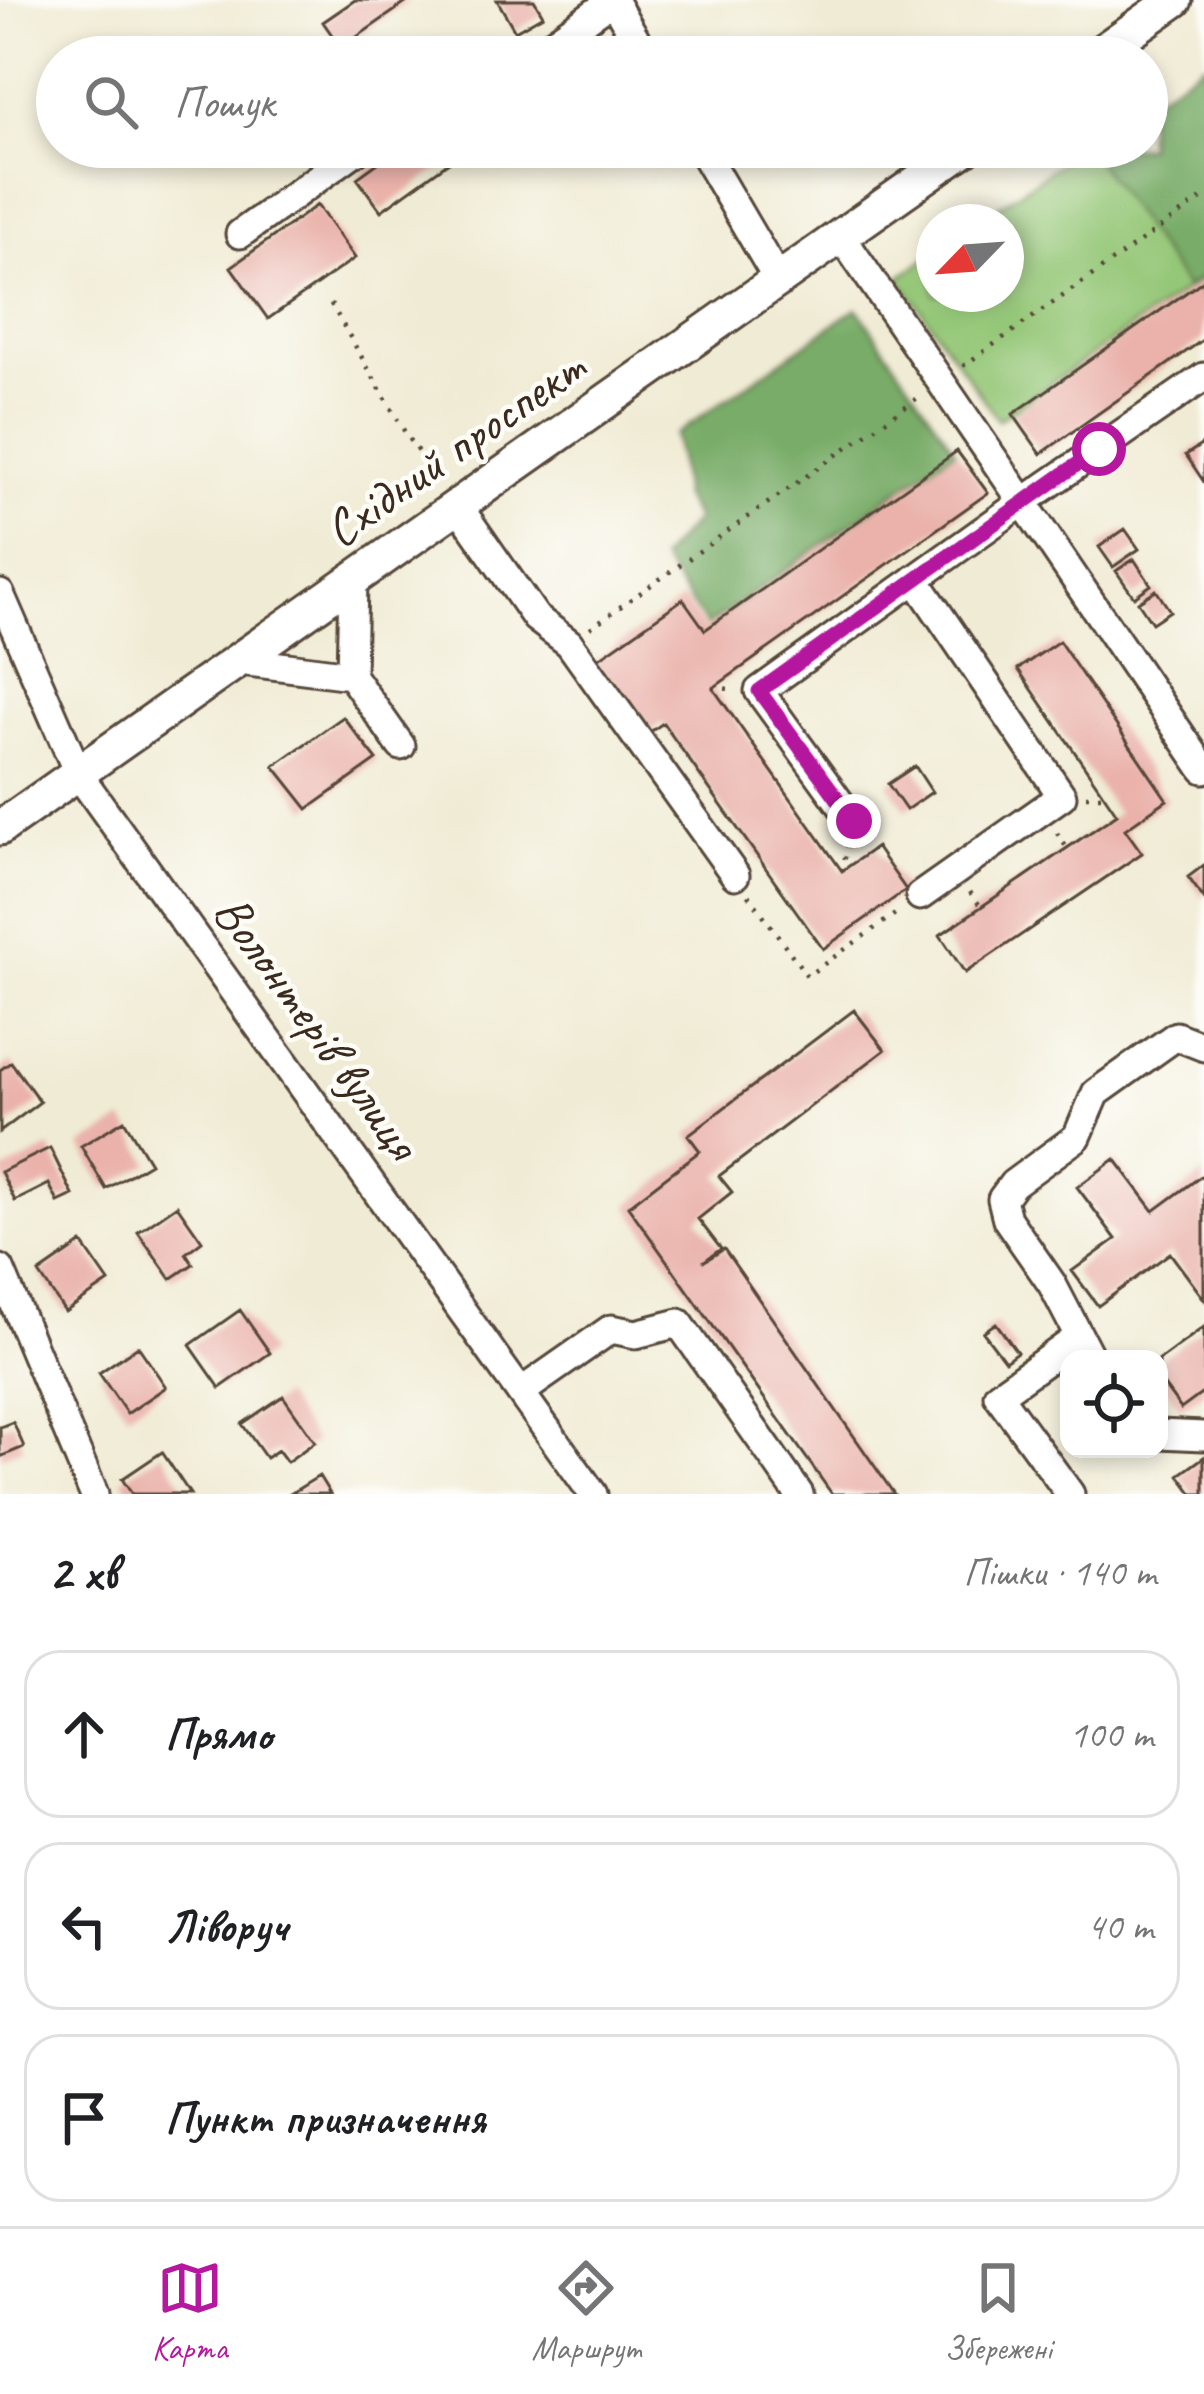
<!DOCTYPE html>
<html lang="uk">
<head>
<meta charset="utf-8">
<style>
	body { margin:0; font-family:Caveat,sans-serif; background:#f6f6f6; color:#202124 }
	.controls { position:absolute; right:36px; bottom:36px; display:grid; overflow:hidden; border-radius:24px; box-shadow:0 6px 18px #0003 }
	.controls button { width:108px; height:108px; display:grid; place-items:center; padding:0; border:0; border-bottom:3px solid #e0e0e0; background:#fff; color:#202124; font:60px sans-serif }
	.compass { position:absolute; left:916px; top:204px; width:108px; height:108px; border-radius:50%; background:#fff; box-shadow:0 6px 18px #0003; rotate:245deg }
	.stop { position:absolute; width:36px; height:36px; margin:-27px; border:9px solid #b5179e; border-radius:50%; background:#fff }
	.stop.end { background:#b5179e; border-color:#fff; box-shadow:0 3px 12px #0008 }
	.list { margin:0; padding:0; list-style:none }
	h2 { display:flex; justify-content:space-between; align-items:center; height:156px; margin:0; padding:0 48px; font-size:51px }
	h2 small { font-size:39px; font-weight:400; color:#757577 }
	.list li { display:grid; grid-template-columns:78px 1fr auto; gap:36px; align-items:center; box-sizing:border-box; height:168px; margin:0 24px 24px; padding:0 24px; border:3px solid #e0e0e0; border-radius:36px }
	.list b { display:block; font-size:45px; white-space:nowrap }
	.list em { font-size:39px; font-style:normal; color:#757577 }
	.icon { flex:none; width:66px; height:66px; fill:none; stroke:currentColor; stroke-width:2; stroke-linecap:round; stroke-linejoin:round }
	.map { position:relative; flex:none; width:1204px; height:1494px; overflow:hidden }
	.search { position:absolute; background:#fff; box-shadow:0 6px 18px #0003; left:36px; right:36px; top:36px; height:132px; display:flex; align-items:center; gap:30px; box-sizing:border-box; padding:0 42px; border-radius:66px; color:#757577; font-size:45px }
	.sheet { height:732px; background:#fff }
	nav { display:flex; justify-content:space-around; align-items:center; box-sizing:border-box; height:168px; border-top:3px solid #e0e0e0; background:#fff; font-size:33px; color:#757577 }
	nav a { display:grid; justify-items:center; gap:6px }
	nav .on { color:#b5179e }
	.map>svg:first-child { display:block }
	.green { fill:#95c778; stroke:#68784b; stroke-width:3 }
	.forest { fill:#78ac68; stroke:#5a6b43; stroke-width:3 }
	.building { fill:#eab2ab }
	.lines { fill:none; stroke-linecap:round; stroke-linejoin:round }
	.minor-casing { stroke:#564739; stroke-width:33 }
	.major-casing { stroke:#564739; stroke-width:39 }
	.path { stroke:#564739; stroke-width:4.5; stroke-dasharray:3 9; stroke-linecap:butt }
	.minor { stroke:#fff; stroke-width:27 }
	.major { stroke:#fff; stroke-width:33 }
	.route { stroke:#b5179e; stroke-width:15 }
	.labels { text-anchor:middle; stroke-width:9; stroke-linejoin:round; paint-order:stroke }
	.street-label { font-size:51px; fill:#3b2a1e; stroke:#fdfcf7 }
</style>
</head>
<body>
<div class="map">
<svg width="1204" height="1494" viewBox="0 0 1204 1494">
	<rect width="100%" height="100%" fill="#fdfcf7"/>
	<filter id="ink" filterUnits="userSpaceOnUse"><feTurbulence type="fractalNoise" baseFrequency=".00833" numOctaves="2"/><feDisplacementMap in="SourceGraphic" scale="24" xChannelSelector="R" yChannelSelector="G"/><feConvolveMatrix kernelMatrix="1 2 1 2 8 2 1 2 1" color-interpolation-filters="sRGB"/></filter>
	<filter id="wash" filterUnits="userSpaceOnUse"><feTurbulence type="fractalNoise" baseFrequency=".004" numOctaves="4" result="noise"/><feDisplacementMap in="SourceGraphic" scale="48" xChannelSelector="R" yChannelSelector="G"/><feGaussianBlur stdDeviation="2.7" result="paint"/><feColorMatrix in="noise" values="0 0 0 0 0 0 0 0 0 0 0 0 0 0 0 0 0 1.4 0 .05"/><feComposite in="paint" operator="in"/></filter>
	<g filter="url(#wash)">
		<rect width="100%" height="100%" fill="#f0ebd4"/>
		<path class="green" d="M1204,64V277L998,420L899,278L934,253V294H1006V222H977L1083,147H1147Z"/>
		<path class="forest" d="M1204,63V276L1186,288L1087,147H1147V102Z
			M857,308L955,450L707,626L660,559L696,520L683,497L675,435Z"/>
		<g id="blocks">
			<path class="building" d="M355,0H410L341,48L323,22Z
				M497,0H534L543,15L515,31Z
				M400,147H438L449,162L381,211L357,178Z
				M317,205L355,258L268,319L231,267Z
				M1204,280V339L1041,454L1013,414Z
				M1204,443V482L1186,455Z
				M957,451L988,493L713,688L842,871L876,847L906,890L823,949L663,723L643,737L592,663L683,599L705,630Z
				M1125,529L1139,549L1113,567L1099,547Z
				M1134,559L1151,585L1134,597L1116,571Z
				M1156,590L1170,611L1152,623L1138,602Z
				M1059,641L1167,800L1125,829L1142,853L965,973L940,935L1117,814L1018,669Z
				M343,717L377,760L308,809L274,766Z
				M915,766L932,792L906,810L888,784Z
				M1204,865V899L1188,877Z
				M854,1010L885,1050L719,1176L732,1192L698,1219L721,1249L703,1262L724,1249L894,1494H832L628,1206L700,1151L688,1135Z
				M11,1062L40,1102L0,1132V1070Z
				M124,1120L150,1163L106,1189L81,1146Z
				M50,1148L73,1195L58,1202L49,1184L15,1201L1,1172Z
				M1115,1159L1154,1211L1204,1174V1299L1170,1253L1098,1306L1072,1271L1116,1239L1077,1187Z
				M177,1205L202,1241L186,1253L193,1264L171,1279L138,1232Z
				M82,1243L109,1282L65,1312L39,1273Z
				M240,1310L270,1353L220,1388L190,1345Z
				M996,1323L1017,1352L1005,1361L983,1332Z
				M1204,1327V1392L1181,1409L1159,1379V1360Z
				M138,1346L166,1387L127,1414L99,1373Z
				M283,1396L315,1442L287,1462L278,1450L266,1458L242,1424Z
				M13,1422L24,1447L0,1457V1427Z
				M162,1452L190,1494H132L122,1479Z
				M1204,1457V1494H1193L1179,1475Z
				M319,1476L330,1494H290Z"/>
		</g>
	</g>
	<g filter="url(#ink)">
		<use href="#blocks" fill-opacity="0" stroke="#564739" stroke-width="3"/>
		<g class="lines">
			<g class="minor-casing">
				<path id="minor" d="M613,0L646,57
					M487,57H494
					M532,57L613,0
					M700,147L778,280
					M240,234L361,147
					M841,236L1023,502L1204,377
					M458,506L536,618L569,643L735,875
					M915,579L1062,796L920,896
					M353,581L351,675L401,746
					M0,594L79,775L593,1494
					M240,661L351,675
					M853,821L759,691L1023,502L1204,769
					M0,1269L94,1494
					M1091,1359L1052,1284L1007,1219L1002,1199L1013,1184L1077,1137L1096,1093L1176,1036L1204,1047
					M521,1392L611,1329L636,1334L679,1323L799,1494
					M1159,1434L1204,1436
					M1070,1494L998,1395L1076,1339"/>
			</g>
			<g class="major-casing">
				<path id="major" d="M1094,57L1175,0
					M0,828L967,147"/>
			</g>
			<path class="path" d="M331,304L410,441L441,483
				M963,366L1204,197
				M590,628L919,397
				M713,688L731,689
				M1086,796H1104
				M1057,833L1067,848
				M842,871L848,844
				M970,892L981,907
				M749,895L807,976L898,912"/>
			<use href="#minor" class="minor"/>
			<use href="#major" class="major"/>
		</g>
	</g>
	<g class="lines" filter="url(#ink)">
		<path class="route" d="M854,821L759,691L1099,449"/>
	</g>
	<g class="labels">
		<g class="street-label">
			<text transform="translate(454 447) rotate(-35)" y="18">Східний проспект</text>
			<text transform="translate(318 1026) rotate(54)" y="18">Волонтерів вулиця</text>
		</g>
	</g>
</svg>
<div class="controls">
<button><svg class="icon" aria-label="locate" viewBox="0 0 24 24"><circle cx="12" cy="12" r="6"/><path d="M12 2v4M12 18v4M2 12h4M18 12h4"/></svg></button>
</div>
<svg class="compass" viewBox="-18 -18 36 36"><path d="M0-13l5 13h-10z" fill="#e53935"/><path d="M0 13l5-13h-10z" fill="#757577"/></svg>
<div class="stop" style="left:1099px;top:449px"></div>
<div class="stop end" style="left:854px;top:821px"></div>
<div class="search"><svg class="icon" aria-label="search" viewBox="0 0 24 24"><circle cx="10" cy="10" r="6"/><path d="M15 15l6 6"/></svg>Пошук</div>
</div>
<section class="sheet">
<h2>2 хв<small>Пішки · 140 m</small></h2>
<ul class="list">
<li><svg class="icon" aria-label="ahead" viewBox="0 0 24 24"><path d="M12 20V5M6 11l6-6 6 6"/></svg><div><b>Прямо</b></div><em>100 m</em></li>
<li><svg class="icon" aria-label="left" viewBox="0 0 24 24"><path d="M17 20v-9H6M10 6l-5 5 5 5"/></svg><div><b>Ліворуч</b></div><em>40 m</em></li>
<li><svg class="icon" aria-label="arrive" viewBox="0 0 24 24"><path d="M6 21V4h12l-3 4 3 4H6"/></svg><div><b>Пункт призначення</b></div></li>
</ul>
</section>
<nav>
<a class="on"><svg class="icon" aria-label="map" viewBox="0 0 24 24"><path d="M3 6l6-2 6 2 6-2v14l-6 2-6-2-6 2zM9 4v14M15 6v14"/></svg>Карта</a>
<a><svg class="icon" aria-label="directions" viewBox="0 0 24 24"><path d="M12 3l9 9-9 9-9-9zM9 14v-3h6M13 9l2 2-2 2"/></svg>Маршрут</a>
<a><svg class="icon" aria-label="saved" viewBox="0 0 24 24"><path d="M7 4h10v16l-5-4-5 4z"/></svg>Збережені</a>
</nav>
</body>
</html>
